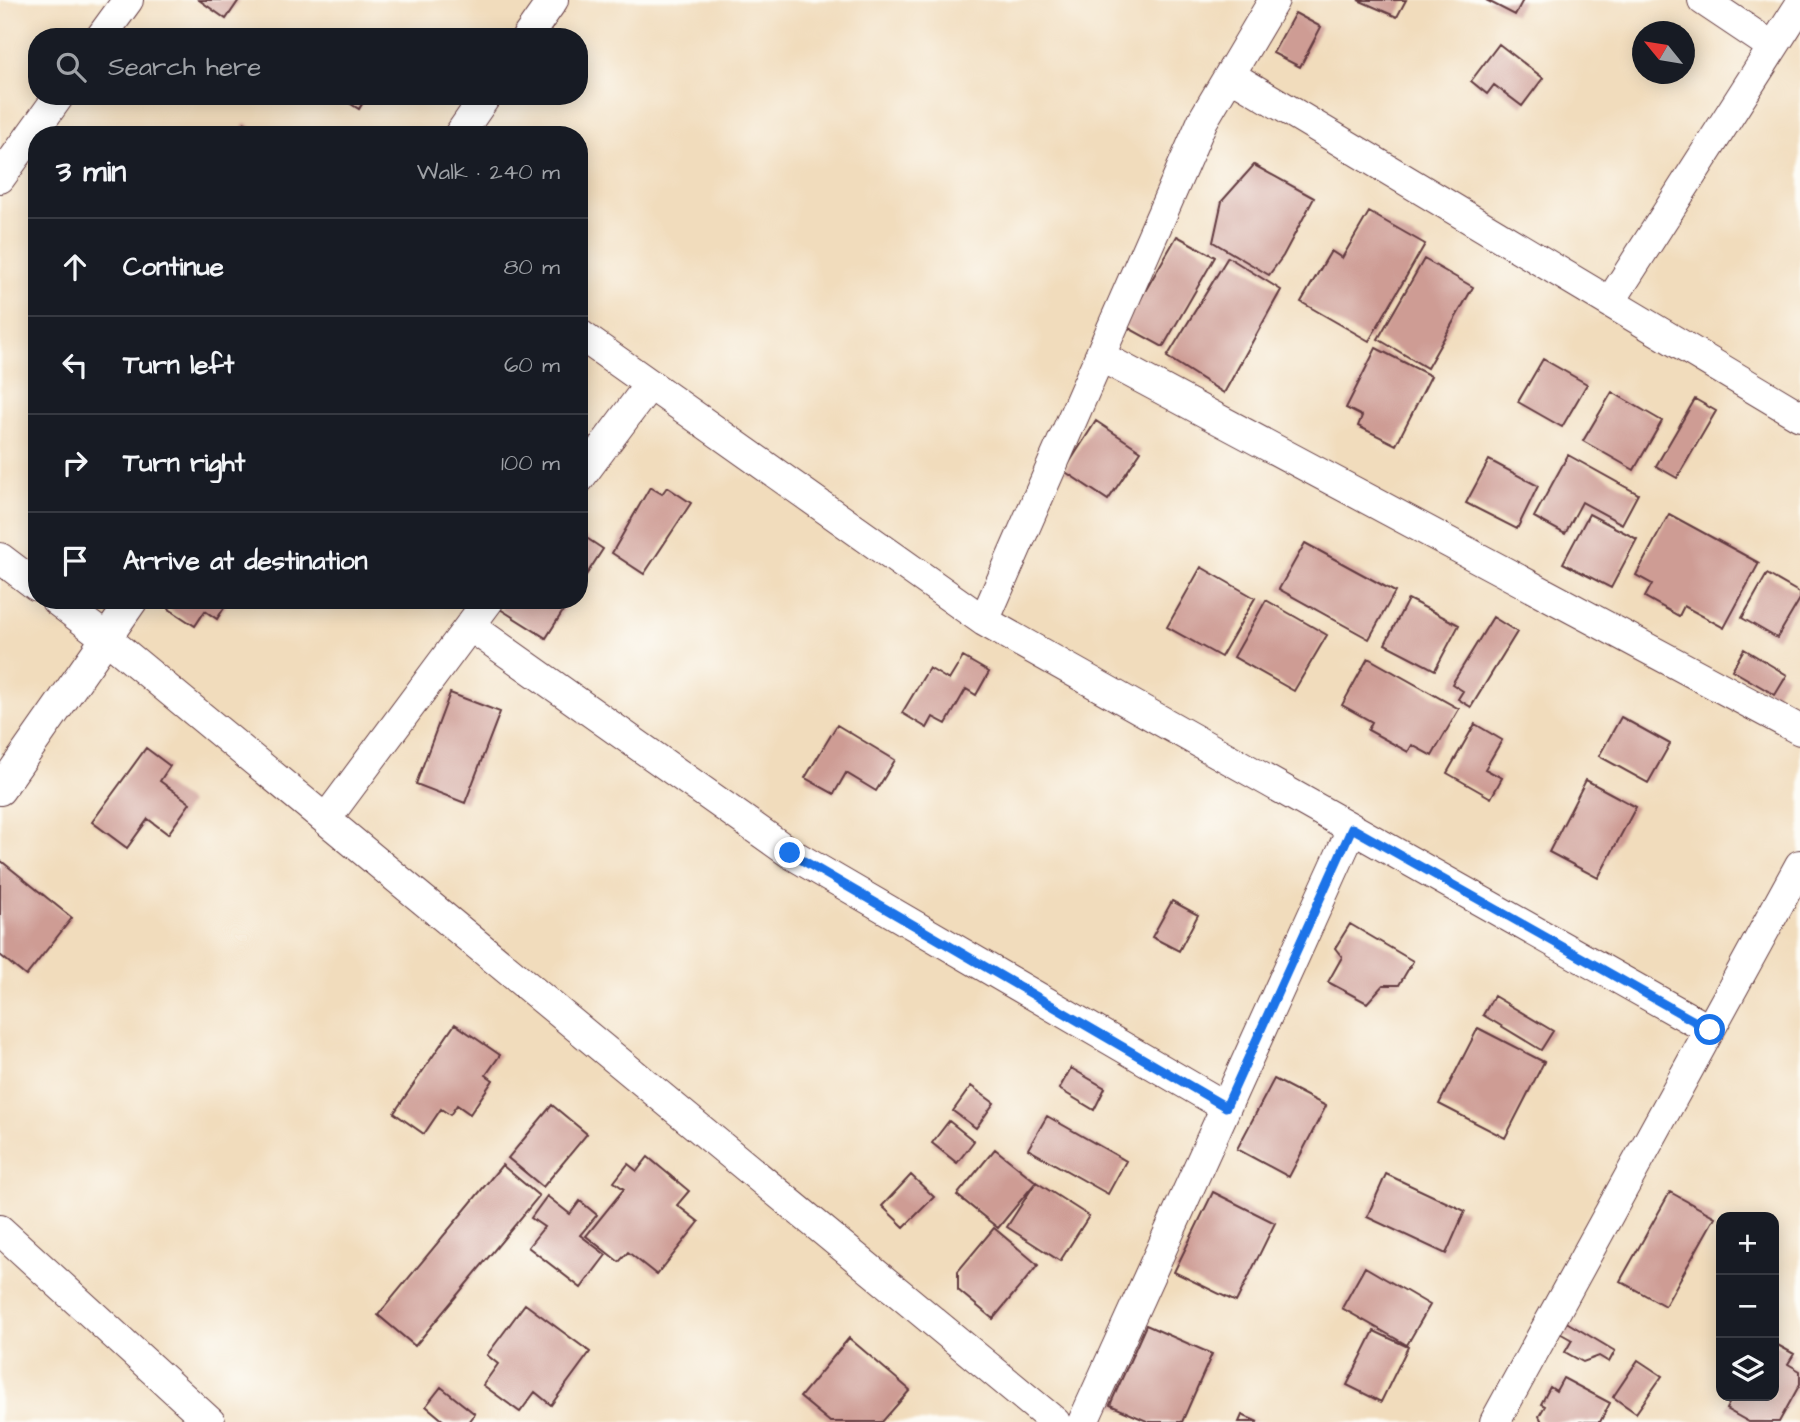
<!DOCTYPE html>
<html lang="en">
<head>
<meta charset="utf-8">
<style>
	body { margin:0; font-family:"Architects Daughter",sans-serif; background:#242831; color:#f1f3f6 }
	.controls { position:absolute; right:21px; bottom:21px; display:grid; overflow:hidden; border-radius:14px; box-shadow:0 4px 18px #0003 }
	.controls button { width:63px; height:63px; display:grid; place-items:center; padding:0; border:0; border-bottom:2px solid #363941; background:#171b24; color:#f1f3f6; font:35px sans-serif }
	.compass { position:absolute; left:1632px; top:21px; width:63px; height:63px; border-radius:50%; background:#171b24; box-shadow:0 4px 18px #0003; rotate:300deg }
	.stop { position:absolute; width:21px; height:21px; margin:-16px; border:5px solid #1a73e8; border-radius:50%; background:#fff }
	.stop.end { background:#1a73e8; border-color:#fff; box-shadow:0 2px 7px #0008 }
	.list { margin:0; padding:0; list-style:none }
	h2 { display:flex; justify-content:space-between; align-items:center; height:91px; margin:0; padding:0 28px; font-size:30px }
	h2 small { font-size:23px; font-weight:400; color:#9ea1a6 }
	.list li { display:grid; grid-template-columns:46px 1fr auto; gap:21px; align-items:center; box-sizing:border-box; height:98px; padding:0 28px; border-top:2px solid #363941 }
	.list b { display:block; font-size:26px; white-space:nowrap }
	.list em { font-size:23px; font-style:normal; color:#9ea1a6 }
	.icon { flex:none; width:38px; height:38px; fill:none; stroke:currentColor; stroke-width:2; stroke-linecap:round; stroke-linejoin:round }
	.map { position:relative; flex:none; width:1800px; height:1422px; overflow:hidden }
	.search { position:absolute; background:#171b24; box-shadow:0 4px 18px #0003; left:28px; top:28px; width:560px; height:77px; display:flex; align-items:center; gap:18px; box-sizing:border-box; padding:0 24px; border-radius:28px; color:#9ea1a6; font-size:26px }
	.panel { position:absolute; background:#171b24; box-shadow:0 4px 18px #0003; left:28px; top:126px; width:560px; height:483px; border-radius:28px }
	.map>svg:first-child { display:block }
	.building { fill:#ce9c94 }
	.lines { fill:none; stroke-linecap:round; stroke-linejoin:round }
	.street-casing { stroke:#633b41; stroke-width:32 }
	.street { stroke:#fff; stroke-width:30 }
	.route { stroke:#1a73e8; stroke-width:9 }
</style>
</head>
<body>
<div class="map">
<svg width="1800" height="1422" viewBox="0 0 1800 1422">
	<rect width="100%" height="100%" fill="#fdfcf7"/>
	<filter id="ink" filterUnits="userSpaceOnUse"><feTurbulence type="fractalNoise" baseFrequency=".0143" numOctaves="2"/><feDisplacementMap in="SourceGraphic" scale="14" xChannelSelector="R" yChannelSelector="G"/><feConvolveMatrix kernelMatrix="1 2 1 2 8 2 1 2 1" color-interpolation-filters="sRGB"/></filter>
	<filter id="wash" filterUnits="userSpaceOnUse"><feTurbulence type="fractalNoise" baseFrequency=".00686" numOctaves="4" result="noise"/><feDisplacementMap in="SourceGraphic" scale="28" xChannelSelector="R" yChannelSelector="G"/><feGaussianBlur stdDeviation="1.57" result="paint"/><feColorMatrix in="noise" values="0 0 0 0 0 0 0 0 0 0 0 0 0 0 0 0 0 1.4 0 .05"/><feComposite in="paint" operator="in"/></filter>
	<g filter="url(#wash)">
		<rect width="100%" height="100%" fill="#f1dcbc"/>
		<g id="blocks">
			<path class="building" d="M199,0H239L226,19Z
				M1358,0H1406L1397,17Z
				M1486,0H1523L1515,15Z
				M1295,13L1321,27L1300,67L1273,53Z
				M371,27L388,37H365Z
				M1499,44L1543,78L1522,106L1494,85L1487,94L1471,81Z
				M338,96H367L359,109Z
				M245,123L264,135H238Z
				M1254,165L1314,198L1283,256L1269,275L1213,242L1222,201Z
				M1369,212L1425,244L1369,341L1301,302L1331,251L1342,258Z
				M1177,236L1215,257L1163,347L1125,326Z
				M1228,257L1281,290L1224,393L1167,357Z
				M1424,259L1473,287L1427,368L1378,339Z
				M1376,348L1431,376L1396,445L1358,426L1362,416L1346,408Z
				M1543,359L1587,384L1562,427L1518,402Z
				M1612,392L1662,421L1634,470L1583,441Z
				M1695,399L1716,411L1677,478L1656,466Z
				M1096,421L1141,451L1108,500L1064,471Z
				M1568,455L1638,494L1622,524L1582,502L1565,534L1534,517Z
				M1489,460L1538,486L1517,529L1466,503Z
				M650,487L662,494L667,487L691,503L644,574L612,553Z
				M1589,514L1637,539L1611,588L1563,563Z
				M1669,514L1759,563L1724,628L1684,606L1679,616L1645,597L1652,584L1636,575Z
				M579,533L603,549L579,586Z
				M1305,543L1395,592L1369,639L1279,589Z
				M1201,567L1255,598L1221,657L1167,627Z
				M1767,574L1800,593V599L1777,638L1742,618Z
				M1408,599L1459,625L1435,670L1385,644Z
				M174,600H229L217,619L205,611L195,626L169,609Z
				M506,600H570L546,638L500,609Z
				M1266,600L1327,635L1294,691L1234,657Z
				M1493,617L1517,632L1471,707L1458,699L1463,691L1452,684Z
				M1744,649L1787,675L1775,695L1732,670Z
				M963,657L989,672L976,695L966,689L946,724L933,717L927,728L902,713L929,668L949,680Z
				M1368,658L1459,709L1432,756L1412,745L1408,752L1368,730L1372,722L1342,705Z
				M450,693L500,712L465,803L416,784Z
				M1621,717L1670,744L1648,783L1599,756Z
				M1475,724L1502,740L1485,769L1502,778L1491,798L1447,773Z
				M837,725L895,760L876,791L846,773L834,794L805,778Z
				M146,748L170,766L160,781L190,803L168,834L148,819L127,848L92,822Z
				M1586,780L1636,807L1598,878L1549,852Z
				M0,860L72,918L26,976L0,955Z
				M1172,901L1198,915L1179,951L1152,937Z
				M1350,924L1413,961L1399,985H1383L1367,1003L1328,982L1342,957L1335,948Z
				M1494,996L1553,1031L1541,1050L1483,1015Z
				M455,1024L500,1055L486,1075L493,1080L470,1114L457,1105L450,1115L441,1109L424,1134L394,1113Z
				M1478,1028L1544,1062L1505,1138L1439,1104Z
				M1071,1068L1105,1088L1094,1110L1059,1089Z
				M1274,1079L1326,1106L1289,1177L1237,1149Z
				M971,1086L994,1103L976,1128L953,1111Z
				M552,1105L587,1134L543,1187L508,1158Z
				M1047,1116L1126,1161L1108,1194L1028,1149Z
				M949,1121L974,1141L957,1163L932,1143Z
				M995,1149L1036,1182L998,1228L957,1195Z
				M648,1157L689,1191L677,1205L699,1222L657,1275L628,1252L619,1262L586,1236L624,1189L614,1182L628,1164L637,1171Z
				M502,1165L539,1196L415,1346L378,1315Z
				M1386,1174L1465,1211L1446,1254L1367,1217Z
				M911,1175L934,1197L904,1227L882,1206Z
				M1036,1182L1089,1216L1060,1261L1007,1227Z
				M1213,1192L1275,1223L1236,1302L1174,1272Z
				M1670,1192L1715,1217L1665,1306L1620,1281Z
				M547,1196L570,1214L580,1201L597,1215L580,1235L606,1255L581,1288L528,1247L544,1227L531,1218Z
				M994,1228L1038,1265L993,1319L958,1290V1271Z
				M1365,1267L1430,1305L1407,1345L1342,1308Z
				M525,1304L590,1352L551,1405L535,1392L520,1412L483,1385L498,1364L487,1355Z
				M1563,1320L1615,1351L1609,1362L1599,1356L1583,1362L1565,1352L1572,1340L1556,1331Z
				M1146,1325L1212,1354L1182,1422H1149L1110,1405Z
				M1374,1331L1408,1347L1381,1402L1347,1385Z
				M849,1338L910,1390L882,1422H830L800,1397Z
				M1774,1343L1794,1354L1788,1364L1800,1371V1384L1779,1422H1749L1726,1409L1733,1396H1774Z
				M1638,1360L1662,1376L1636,1413L1613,1397Z
				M1563,1378L1610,1403L1600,1422H1542L1539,1416L1545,1406L1541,1404L1550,1387L1556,1391Z
				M441,1387L475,1414L469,1422H445L426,1406Z
				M1242,1415L1258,1422H1239Z"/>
		</g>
	</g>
	<g filter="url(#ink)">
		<use href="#blocks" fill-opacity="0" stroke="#633b41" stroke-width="2"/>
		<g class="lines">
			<g class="street-casing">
				<path id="street" d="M1703,0L1773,47
					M101,37L128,0
					M527,37L553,0
					M1230,75L1800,416
					M459,135L486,96
					M0,178L59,96
					M1610,302L1800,5
					M579,334L984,621L1710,1030
					M1100,356L1800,730
					M579,479L650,384
					M0,558L37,586
					M56,600L106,638L1055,1422
					M984,621L1203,120L1274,0
					M470,626L790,853L1226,1107
					M0,790L133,600
					M326,819L489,600
					M0,1230L210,1422
					M1083,1422L1352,829
					M1495,1422L1800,865"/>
			</g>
			<use href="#street" class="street"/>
		</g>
	</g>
	<g class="lines" filter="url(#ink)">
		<path class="route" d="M790,853L1226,1107L1352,828L1710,1030"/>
	</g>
</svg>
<div class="controls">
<button>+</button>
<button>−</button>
<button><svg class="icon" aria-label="layers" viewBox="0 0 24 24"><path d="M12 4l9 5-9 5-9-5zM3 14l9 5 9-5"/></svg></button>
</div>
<svg class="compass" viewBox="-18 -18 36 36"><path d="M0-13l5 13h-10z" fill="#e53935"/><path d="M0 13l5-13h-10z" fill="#9ea1a6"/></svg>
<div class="stop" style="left:1710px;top:1030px"></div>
<div class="stop end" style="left:790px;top:853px"></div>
<div class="search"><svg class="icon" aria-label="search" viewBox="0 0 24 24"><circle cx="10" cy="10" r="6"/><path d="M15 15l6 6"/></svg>Search here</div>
<section class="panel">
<h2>3 min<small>Walk · 240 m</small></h2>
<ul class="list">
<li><svg class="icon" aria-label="ahead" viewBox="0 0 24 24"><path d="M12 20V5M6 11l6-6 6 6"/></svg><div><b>Continue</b></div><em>80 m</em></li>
<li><svg class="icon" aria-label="left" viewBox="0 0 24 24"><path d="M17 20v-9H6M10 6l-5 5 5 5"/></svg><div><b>Turn left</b></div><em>60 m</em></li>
<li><svg class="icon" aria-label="right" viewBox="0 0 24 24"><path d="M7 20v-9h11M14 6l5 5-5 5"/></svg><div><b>Turn right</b></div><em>100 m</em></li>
<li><svg class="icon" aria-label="arrive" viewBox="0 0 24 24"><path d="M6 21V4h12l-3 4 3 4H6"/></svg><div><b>Arrive at destination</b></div></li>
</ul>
</section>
</div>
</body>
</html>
